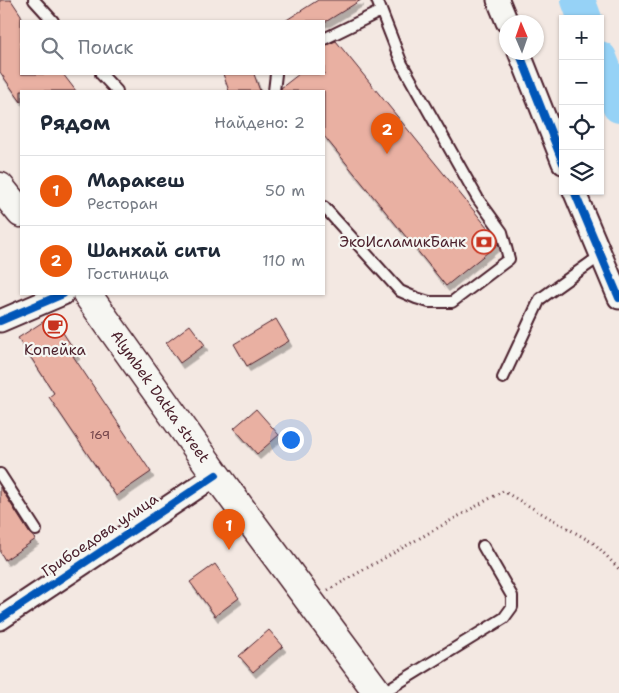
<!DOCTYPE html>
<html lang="ru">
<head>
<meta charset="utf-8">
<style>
	body { margin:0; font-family:"Shantell Sans",sans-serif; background:#f2f2f3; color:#1f2937 }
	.controls { position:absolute; right:15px; top:15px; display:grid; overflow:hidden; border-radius:0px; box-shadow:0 1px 4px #0004 }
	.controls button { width:45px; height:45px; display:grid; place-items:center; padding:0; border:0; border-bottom:1px solid #e0e1e3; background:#fff; color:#1f2937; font:25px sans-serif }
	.compass { position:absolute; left:499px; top:15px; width:45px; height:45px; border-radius:50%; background:#fff; box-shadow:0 1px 4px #0004; rotate:358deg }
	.you { position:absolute; left:290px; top:439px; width:18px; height:18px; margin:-12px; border:4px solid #fff; border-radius:50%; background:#1a73e8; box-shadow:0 0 0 8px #1a73e833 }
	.badge { display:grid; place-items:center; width:32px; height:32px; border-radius:50%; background:#ea580c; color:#fff; font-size:16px; font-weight:700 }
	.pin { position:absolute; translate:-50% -41px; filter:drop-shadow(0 1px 2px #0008) }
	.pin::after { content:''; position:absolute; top:26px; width:18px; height:15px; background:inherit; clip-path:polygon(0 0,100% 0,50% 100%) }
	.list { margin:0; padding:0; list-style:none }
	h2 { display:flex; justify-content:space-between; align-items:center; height:65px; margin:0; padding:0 20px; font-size:21px }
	h2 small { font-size:16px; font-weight:400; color:#747a83 }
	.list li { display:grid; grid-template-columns:32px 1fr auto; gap:15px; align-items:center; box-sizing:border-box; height:70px; padding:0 20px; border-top:1px solid #e0e1e3 }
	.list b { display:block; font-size:19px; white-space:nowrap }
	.list p { margin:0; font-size:16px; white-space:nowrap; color:#747a83 }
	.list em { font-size:16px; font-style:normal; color:#747a83 }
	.icon { flex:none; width:28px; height:28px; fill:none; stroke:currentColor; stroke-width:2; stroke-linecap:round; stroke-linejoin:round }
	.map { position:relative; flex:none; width:619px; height:693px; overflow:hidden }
	.search { position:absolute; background:#fff; box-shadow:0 1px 4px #0004; left:20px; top:20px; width:305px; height:55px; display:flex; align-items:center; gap:12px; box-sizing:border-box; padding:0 18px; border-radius:0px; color:#747a83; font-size:19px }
	.panel { position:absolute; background:#fff; box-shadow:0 1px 4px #0004; left:20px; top:90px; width:305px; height:205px; border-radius:0px }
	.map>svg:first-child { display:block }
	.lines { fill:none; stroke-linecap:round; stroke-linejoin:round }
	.river { stroke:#96d2f6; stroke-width:34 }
	.building { fill:#e9b0a2; stroke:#4a1f2b; filter:url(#shadow) }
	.lane-casing { stroke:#4a1f2b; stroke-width:14 }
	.street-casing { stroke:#4a1f2b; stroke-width:25 }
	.secondary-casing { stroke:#4a1f2b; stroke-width:31 }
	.path { stroke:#4a1f2b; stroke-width:3; stroke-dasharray:1 4; stroke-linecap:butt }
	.lane { stroke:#f6f6f2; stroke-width:10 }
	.street { stroke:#f6f6f2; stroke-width:21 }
	.secondary { stroke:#f6f6f2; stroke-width:28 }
	.cycleway-casing { stroke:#f6f6f2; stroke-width:11 }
	.cycleway { stroke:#0057b8; stroke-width:8 }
	.labels { text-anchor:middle; stroke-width:4.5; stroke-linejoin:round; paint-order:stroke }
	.number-label { font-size:12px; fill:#724349 }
	.poi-label { font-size:15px; fill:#4a1f2b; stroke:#f6f6f2; text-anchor:end }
	.street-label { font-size:15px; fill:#4a1f2b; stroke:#f6f6f2 }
</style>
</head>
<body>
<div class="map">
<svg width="619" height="693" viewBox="0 0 619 693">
	<defs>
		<filter id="shadow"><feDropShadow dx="3" dy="5.5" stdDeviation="0" flood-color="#0004"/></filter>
	</defs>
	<rect width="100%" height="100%" fill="#f3e8e2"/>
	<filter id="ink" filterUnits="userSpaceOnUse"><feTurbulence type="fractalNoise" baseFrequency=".02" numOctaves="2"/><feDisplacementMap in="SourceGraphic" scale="10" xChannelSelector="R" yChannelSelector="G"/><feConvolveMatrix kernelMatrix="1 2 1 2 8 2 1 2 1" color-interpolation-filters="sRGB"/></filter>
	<g filter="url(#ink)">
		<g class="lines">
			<path class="river" d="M578,0L585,19
				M600,58L619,106"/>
		</g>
		<path class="building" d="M0,0H11L21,15V74H63L76,91H21V102L0,72Z
			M318,0H361L327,21H285Z
			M336,41L496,238L498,244L446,286L324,136V91H281V88L299,74H324V46Z
			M223,74H254L260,91H229Z
			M52,316L77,354L73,356L151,472L116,496L49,397L54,393L18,338Z
			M276,319L289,341L247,366L234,344Z
			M190,325L205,345L180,363L166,343Z
			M256,409L279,435L257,454L234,428Z
			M0,487L30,534L36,539L5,560L0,552Z
			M215,564L239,598L215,616L190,582Z
			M269,630L283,646L253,672L239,656Z"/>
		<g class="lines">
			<g class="lane-casing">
				<path id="lane" d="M34,0L53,21
					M324,39L381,11
					M101,74L117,91
					M274,91L276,74
					M324,207L400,291L416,298L429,302H452L509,259L502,232L478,199L402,64L377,0
					M503,378L540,299L600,256
					M0,474L36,530
					M382,693L504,618L512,607V596L483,546"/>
			</g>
			<g class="street-casing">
				<path id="street" d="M498,0L507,22
					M519,52L563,163
					M574,191L619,298
					M0,321L63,294
					M0,619L216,475"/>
			</g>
			<g class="secondary-casing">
				<g id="secondary">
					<path d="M0,187L21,213"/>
					<path id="s1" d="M87,294L216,475L378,693"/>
				</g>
			</g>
			<path class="path" d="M328,590L503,491L595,544L619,569"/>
			<use href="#lane" class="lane"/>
			<use href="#street" class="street"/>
			<use href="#secondary" class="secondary"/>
			<g class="cycleway-casing">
				<path id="cycleway" d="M519,52L563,163
					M574,191L619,298
					M0,321L63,294
					M0,619L216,475"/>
			</g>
			<use href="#cycleway" class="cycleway"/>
		</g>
	</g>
	<defs>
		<g id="bank-ring" transform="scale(1.25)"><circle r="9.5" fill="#f6f6f2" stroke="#c8321e" stroke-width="1.5"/><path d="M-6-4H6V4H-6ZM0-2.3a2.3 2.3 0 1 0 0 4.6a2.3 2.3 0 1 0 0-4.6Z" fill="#c8321e"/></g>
		<g id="cafe-ring" transform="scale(1.25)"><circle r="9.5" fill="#f6f6f2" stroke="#c8321e" stroke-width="1.5"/><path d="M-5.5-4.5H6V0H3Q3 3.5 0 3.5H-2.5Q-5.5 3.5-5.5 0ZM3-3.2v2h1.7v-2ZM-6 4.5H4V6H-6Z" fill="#c8321e"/></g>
	</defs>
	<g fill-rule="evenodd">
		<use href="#bank-ring" x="484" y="242"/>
		<use href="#cafe-ring" x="55" y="326"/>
	</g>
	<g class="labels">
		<g class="number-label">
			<text x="100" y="439">169</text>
		</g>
		<g class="poi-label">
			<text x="466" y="247">ЭкоИсламикБанк</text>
			<text x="55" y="355" text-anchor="middle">Копейка</text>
		</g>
		<g class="street-label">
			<text dy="5" stroke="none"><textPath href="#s1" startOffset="126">Alymbek Datka street</textPath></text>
			<text transform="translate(100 535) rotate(-34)" y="5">Грибоедова улица</text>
		</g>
	</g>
</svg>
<div class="controls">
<button>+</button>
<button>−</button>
<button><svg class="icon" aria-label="locate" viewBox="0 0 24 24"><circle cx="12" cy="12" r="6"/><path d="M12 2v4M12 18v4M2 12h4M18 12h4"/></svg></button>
<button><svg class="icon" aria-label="layers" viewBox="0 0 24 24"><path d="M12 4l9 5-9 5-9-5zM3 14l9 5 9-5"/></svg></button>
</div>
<svg class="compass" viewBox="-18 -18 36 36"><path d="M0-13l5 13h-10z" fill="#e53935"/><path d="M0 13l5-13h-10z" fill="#747a83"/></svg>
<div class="you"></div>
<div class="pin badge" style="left:229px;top:550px">1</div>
<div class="pin badge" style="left:387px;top:154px">2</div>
<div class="search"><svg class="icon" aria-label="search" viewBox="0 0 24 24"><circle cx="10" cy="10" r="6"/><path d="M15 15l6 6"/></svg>Поиск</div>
<section class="panel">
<h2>Рядом<small>Найдено: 2</small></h2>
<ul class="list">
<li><span class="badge">1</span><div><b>Маракеш</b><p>Ресторан</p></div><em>50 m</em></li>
<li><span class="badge">2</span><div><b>Шанхай сити</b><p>Гостиница</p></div><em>110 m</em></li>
</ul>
</section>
</div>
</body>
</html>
